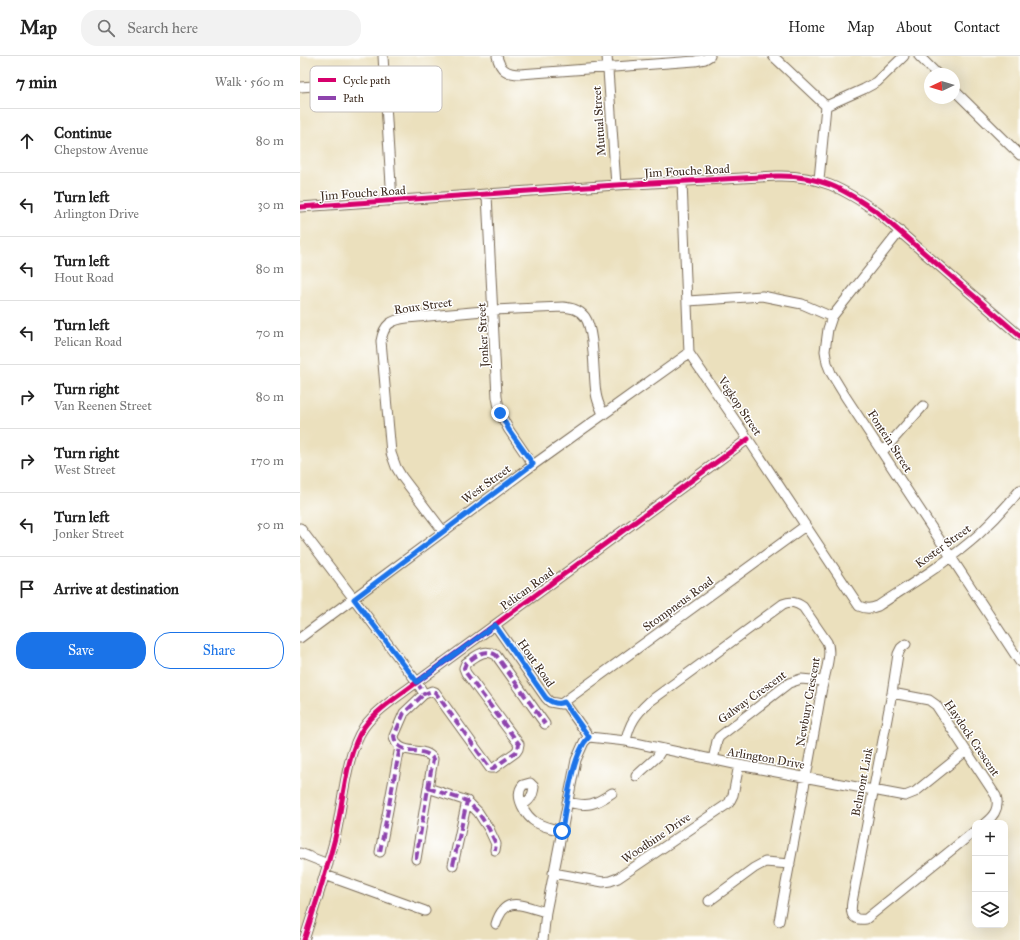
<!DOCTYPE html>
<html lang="en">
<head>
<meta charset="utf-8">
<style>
	body { margin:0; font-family:"IM FELL Great Primer",serif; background:#f2f2f2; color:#222 }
	.controls { position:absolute; right:12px; bottom:12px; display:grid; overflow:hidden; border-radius:8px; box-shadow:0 4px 16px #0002 }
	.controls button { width:36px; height:36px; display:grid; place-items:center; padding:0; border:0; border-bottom:1px solid #e0e0e0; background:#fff; color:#222; font:20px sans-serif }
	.compass { position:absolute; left:624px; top:12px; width:36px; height:36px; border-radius:50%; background:#fff; box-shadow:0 4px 16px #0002; rotate:266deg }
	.stop { position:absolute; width:12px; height:12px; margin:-9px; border:3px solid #1a73e8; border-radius:50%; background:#fff }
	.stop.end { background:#1a73e8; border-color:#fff; box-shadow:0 1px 4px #0008 }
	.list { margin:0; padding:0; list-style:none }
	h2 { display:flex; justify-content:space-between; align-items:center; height:52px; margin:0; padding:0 16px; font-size:17px }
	h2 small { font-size:13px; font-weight:400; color:#767676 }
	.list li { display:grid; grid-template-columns:26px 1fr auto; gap:12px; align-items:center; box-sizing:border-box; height:64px; padding:0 16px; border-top:1px solid #e0e0e0 }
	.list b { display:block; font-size:15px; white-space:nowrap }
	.list p { margin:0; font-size:13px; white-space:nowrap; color:#767676 }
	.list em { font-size:13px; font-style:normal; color:#767676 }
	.actions { display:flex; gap:8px; padding:12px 16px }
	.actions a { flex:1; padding:9px 0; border:1px solid #1a73e8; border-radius:16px; text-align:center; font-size:14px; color:#1a73e8 }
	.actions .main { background:#1a73e8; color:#fff }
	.icon { flex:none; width:22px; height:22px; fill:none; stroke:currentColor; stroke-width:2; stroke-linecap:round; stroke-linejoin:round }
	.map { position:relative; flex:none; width:720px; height:884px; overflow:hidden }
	header { display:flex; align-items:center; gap:24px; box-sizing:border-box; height:56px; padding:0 20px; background:#fff; border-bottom:1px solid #e0e0e0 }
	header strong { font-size:19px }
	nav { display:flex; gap:22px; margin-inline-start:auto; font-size:14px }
	.search { width:280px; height:36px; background:#f2f2f2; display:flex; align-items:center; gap:10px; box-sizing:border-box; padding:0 14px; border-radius:16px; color:#767676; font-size:15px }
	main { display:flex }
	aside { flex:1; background:#fff }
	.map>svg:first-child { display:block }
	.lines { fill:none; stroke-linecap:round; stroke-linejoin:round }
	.street-casing { stroke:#796a56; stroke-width:11 }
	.street { stroke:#fff; stroke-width:9 }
	.quiet { stroke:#8e44ad; stroke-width:4; stroke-dasharray:8 4; stroke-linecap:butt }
	.cycleway-casing { stroke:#fff; stroke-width:8 }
	.cycleway { stroke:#d6006c; stroke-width:5 }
	.route { stroke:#1a73e8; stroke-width:5 }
	.labels { text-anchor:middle; stroke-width:3; stroke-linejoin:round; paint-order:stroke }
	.street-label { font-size:12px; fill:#3b2a1e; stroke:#fff }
	.key { fill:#fff; stroke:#c4bfbc; stroke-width:1 }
	.key-label { font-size:11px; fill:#3b2a1e }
</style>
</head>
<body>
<header>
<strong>Map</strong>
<div class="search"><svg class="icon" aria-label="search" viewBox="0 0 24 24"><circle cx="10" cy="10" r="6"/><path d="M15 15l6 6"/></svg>Search here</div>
<nav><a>Home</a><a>Map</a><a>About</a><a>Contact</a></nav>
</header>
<main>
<aside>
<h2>7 min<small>Walk · 560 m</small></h2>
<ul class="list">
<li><svg class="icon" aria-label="ahead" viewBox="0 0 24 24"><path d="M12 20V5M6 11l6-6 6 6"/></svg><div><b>Continue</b><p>Chepstow Avenue</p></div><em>80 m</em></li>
<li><svg class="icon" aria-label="left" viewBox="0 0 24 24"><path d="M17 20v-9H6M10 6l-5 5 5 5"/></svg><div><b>Turn left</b><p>Arlington Drive</p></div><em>30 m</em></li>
<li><svg class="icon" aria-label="left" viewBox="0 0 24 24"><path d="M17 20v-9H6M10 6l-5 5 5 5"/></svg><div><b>Turn left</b><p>Hout Road</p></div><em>80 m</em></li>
<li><svg class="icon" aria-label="left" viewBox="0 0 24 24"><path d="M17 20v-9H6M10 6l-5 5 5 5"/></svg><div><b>Turn left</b><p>Pelican Road</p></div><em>70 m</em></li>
<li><svg class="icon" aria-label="right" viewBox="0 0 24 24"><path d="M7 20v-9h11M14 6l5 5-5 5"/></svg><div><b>Turn right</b><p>Van Reenen Street</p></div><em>80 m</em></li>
<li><svg class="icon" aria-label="right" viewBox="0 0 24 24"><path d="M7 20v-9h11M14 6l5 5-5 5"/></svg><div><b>Turn right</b><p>West Street</p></div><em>170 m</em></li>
<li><svg class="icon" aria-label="left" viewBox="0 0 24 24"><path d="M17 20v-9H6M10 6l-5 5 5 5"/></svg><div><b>Turn left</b><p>Jonker Street</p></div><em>50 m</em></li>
<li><svg class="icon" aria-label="arrive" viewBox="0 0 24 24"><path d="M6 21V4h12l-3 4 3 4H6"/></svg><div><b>Arrive at destination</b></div></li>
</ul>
<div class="actions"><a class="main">Save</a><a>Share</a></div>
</aside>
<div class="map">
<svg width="720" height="884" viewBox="0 0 720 884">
	<rect width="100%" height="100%" fill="#fff"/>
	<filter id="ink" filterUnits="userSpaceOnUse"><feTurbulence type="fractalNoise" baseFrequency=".025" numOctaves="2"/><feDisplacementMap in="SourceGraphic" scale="8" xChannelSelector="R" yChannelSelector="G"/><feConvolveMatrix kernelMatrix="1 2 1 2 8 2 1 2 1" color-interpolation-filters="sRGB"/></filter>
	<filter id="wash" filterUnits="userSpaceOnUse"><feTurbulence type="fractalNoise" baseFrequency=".012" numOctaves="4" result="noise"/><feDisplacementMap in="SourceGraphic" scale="16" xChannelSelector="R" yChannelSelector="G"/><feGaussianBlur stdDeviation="0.9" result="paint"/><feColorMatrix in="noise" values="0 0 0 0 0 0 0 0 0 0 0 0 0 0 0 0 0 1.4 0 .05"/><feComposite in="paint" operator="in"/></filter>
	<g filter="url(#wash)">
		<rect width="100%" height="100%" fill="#ebe0bd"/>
	</g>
	<g filter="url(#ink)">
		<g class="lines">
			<g class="street-casing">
				<path id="street" d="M83,0L92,145
					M197,0C200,14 207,18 220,18L395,5L405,3L410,0
					M307,0L316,129
					M473,0L526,50L519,124
					M619,0L637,18
					M0,31L85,25
					M654,34L720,99
					M526,50L564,33L577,26L604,0
					M382,126L389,297L448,383L559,550C566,553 570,553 578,550C611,528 648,506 678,479C693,465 707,450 720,434
					M187,139L197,341L200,357L204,365L209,374L233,409
					M0,151L316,129L477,120C519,119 544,133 577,156L720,280
					M600,175L532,261L528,273L525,295L527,307L531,317L545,340L720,606
					M388,245L462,240L502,248L532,261
					M583,395L623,350
					M0,472L117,626L124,638L132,635L135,636L190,712H194L216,696L218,693L219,688L166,617L164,612L166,607C177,600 183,592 196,599L245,668
					M143,475L102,421L96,411L91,397L81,285C84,268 91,264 107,262L194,254L263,251C271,252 279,253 285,261C295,275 293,319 296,337C297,345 300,351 303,358
					M195,569L246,642L250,646L261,648L505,470
					M0,582L233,409L389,297
					M606,588L601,592L598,598L592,637L552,846C550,858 552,865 566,863L675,775
					M592,637L629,644L636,649L696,740C700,752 694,760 685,767
					M264,646L289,681L326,685L439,709L605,740L615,736L666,695
					M326,685C329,668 336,658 349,646L483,548C491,545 496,546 503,551L527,586C533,598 523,623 521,637C508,713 493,789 479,865
					M413,704L417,685L419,681L489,627L501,623L523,625
					M336,720L357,701L362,693
					M128,732L167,745L178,756L189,773L196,788L195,794
					M267,746C289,751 294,749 312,737
					M222,749C230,745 233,740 234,731L230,727L223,729C213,740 226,761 237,767C244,771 254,773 262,775
					M80,796L100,691
					M0,797L28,808
					M116,803L133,703C125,689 97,702 94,680L104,657L124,638
					M153,809L167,745
					M253,817L303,826L310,825L318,822L429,747L433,739L439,709
					M25,819L125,855
					M409,845L454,812L465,806L490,808
					M196,868C205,838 222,850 246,856
					M4,884C15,850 26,817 35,782C43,749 45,699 64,671C77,653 99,640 117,626L448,383
					M243,884L246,856L276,704L284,686L289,681"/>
			</g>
			<use href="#street" class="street"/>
			<path class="quiet" d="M117,626L124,638L132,635L135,636L187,708L192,713L216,696L218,693L219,688L166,617L164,612L166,607C177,600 183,592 196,599L245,668
				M128,732L167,745L178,756L189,773L196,788L195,794
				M80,796L100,691
				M116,803L133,703C125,689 97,702 94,680L104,657L124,638
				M153,809L167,745"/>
			<g class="cycleway-casing">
				<path id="cycleway" d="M0,151L316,129L477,120C519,119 544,133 577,156L720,280
					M4,884C15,850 26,817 35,782C43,749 45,699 64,671C77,653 99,640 117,626L448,383"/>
			</g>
			<use href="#cycleway" class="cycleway"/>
		</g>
	</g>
	<g class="lines" filter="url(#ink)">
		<path class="route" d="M200,357L209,374L233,408L54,543L117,626L195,569L246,642C252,647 258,649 264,646L289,681C272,697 266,751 262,775"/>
	</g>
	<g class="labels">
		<g class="street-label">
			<text transform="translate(299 65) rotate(-94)" y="4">Mutual Street</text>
			<text transform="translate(387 115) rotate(-3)" y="4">Jim Fouche Road</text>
			<text transform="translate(63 137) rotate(-4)" y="4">Jim Fouche Road</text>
			<text transform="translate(123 250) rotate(-8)" y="4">Roux Street</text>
			<text transform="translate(183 279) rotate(-93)" y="4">Jonker Street</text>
			<text transform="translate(440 350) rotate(56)" y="4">Vegkop Street</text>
			<text transform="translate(590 385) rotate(57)" y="4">Fontein Street</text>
			<text transform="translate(186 428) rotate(-36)" y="4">West Street</text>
			<text transform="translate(643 490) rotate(-36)" y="4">Koster Street</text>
			<text transform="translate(227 533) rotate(-36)" y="4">Pelican Road</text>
			<text transform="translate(378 548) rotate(-36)" y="4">Stompneus Road</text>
			<text transform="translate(236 607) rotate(55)" y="4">Hout Road</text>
			<text transform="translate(452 641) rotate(-36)" y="4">Galway Crescent</text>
			<text transform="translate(508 646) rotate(-80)" y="4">Newbury Crescent</text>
			<text transform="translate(672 682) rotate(56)" y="4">Haydock Crescent</text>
			<text transform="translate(466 702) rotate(10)" y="4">Arlington Drive</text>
			<text transform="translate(562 726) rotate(-79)" y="4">Belmont Link</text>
			<text transform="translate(356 782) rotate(-34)" y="4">Woodbine Drive</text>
		</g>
	</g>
	<rect x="10" y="10" width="132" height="46" rx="6" class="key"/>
	<rect x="18" y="22" width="18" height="4" fill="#d6006c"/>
	<rect x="18" y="40" width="18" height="4" fill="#8e44ad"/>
	<g class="key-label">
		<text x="43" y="28">Cycle path</text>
		<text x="43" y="46">Path</text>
	</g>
</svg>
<div class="controls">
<button>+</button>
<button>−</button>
<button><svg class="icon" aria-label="layers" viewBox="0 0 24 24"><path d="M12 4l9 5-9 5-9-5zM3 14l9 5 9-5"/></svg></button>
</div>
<svg class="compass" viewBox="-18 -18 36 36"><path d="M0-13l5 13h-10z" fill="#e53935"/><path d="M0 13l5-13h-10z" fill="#767676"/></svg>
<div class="stop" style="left:262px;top:775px"></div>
<div class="stop end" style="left:200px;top:357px"></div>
</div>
</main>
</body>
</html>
